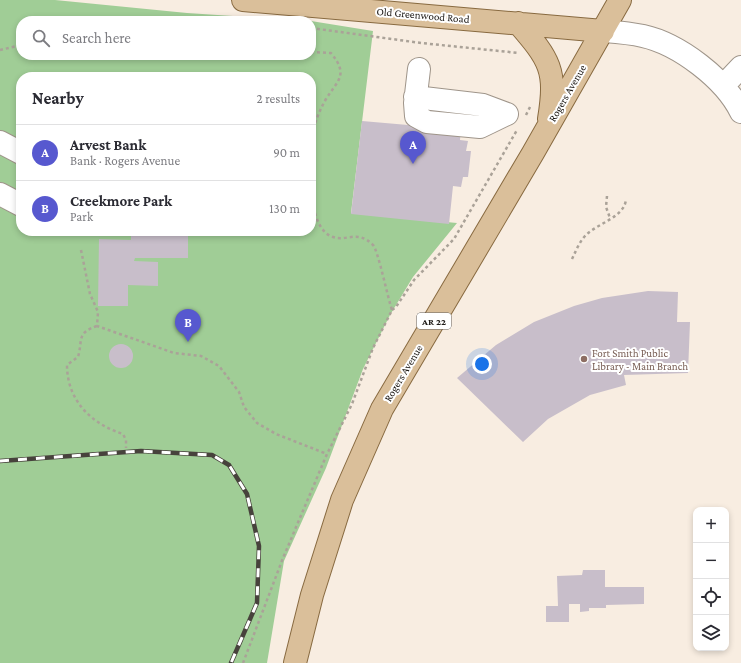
<!DOCTYPE html>
<html lang="en">
<head>
<meta charset="utf-8">
<style>
	body { margin:0; font-family:"Crimson Pro",serif; background:#f7f7f7; color:#2b2b33 }
	.controls { position:absolute; right:12px; bottom:12px; display:grid; overflow:hidden; border-radius:8px; box-shadow:0 2px 6px #0003 }
	.controls button { width:36px; height:36px; display:grid; place-items:center; padding:0; border:0; border-bottom:1px solid #e1e1e2; background:#fff; color:#2b2b33; font:20px sans-serif }
	.you { position:absolute; left:482px; top:364px; width:14px; height:14px; margin:-10px; border:3px solid #fff; border-radius:50%; background:#1a73e8; box-shadow:0 0 0 6px #1a73e833 }
	.badge { display:grid; place-items:center; width:26px; height:26px; border-radius:50%; background:#5758cf; color:#fff; font-size:13px; font-weight:700 }
	.pin { position:absolute; translate:-50% -33px; filter:drop-shadow(0 1px 2px #0008) }
	.pin::after { content:''; position:absolute; top:21px; width:14px; height:12px; background:inherit; clip-path:polygon(0 0,100% 0,50% 100%) }
	.list { margin:0; padding:0; list-style:none }
	h2 { display:flex; justify-content:space-between; align-items:center; height:52px; margin:0; padding:0 16px; font-size:17px }
	h2 small { font-size:13px; font-weight:400; color:#7c7c81 }
	.list li { display:grid; grid-template-columns:26px 1fr auto; gap:12px; align-items:center; box-sizing:border-box; height:56px; padding:0 16px; border-top:1px solid #e1e1e2 }
	.list b { display:block; font-size:15px; white-space:nowrap }
	.list p { margin:0; font-size:13px; white-space:nowrap; color:#7c7c81 }
	.list em { font-size:13px; font-style:normal; color:#7c7c81 }
	.icon { flex:none; width:22px; height:22px; fill:none; stroke:currentColor; stroke-width:2; stroke-linecap:round; stroke-linejoin:round }
	.map { position:relative; flex:none; width:741px; height:663px; overflow:hidden }
	.search { position:absolute; background:#fff; box-shadow:0 2px 6px #0003; left:16px; top:16px; width:300px; height:44px; display:flex; align-items:center; gap:10px; box-sizing:border-box; padding:0 14px; border-radius:16px; color:#7c7c81; font-size:15px }
	.panel { position:absolute; background:#fff; box-shadow:0 2px 6px #0003; left:16px; top:72px; width:300px; height:164px; border-radius:16px }
	.map>svg:first-child { display:block }
	.green { fill:#a0cd96; fill-rule:evenodd }
	.building { fill:#c8beca }
	.lines { fill:none; stroke-linecap:round; stroke-linejoin:round }
	.minor-casing { stroke:#9f958a; stroke-width:24 }
	.major-casing { stroke:#886a40; stroke-width:24 }
	.path { stroke:#aaa298; stroke-width:2.5; stroke-dasharray:3 3; stroke-linecap:butt }
	.minor { stroke:#fff; stroke-width:22 }
	.major { stroke:#dabf9a; stroke-width:22 }
	.rail-casing { stroke:#47423c; stroke-width:4.5 }
	.rail { stroke:#fff; stroke-width:3; stroke-dasharray:9; stroke-linecap:butt }
	.education-dot { fill:#8d6e63; stroke:#fff; stroke-width:1.5 }
	.labels { text-anchor:middle; stroke-width:4; stroke-linejoin:round; paint-order:stroke }
	.shield { fill:#fff; stroke:#625f5c; stroke-width:1 }
	.shield-label { font-size:10px; font-weight:bold; fill:#1e1a16 }
	.street-label { font-size:11px; fill:#1e1a16; stroke:#fff }
	.education-label { font-size:11px; fill:#785e54; stroke:#fff; text-anchor:start }
</style>
</head>
<body>
<div class="map">
<svg width="741" height="663" viewBox="0 0 741 663">
	<rect width="100%" height="100%" fill="#f8ede1"/>
	<path class="green" d="M0,0H55L187,13L308,21H21V55H311V21L373,31L351,213L457,223L413,277L390,315L363,369L326,468L284,561L267,663H0ZM21,77H311V231H21Z"/>
	<path class="building" d="M434,96L454,99L452,129H461L460,140L468,141L466,151H471L468,177H463L461,187L453,186L449,224L351,214L362,121L431,127Z
		M131,231H188V258H135L134,261L158,262V286L128,285V306H98L99,239L131,240Z
		M648,291L678,292L677,322H690L688,373L624,375L626,385L590,395L548,419L523,442L457,378L496,345L534,322L574,306L602,298Z
		M109 356a12 12 0 1 1 24 0a12 12 0 1 1-24 0Z
		M583,570H605V587H644V604L606,605V608H589V611L580,612V604H569V622H546V606H558L557,576L582,575Z"/>
	<g class="lines">
		<g class="minor-casing">
			<path id="minor" d="M603,31C616,32 630,33 643,36C679,44 725,79 741,112
				M419,69L415,103L416,116L427,122L480,127L507,114
				M723,86L741,67
				M415,97L483,105L507,114
				M0,142L21,153
				M0,194L21,205"/>
		</g>
		<g class="major-casing">
			<path id="major" d="M243,0L603,31
				M518,23C550,60 557,70 549,119
				M295,663L312,595L342,500L382,409L533,153L620,0"/>
		</g>
		<path class="path" d="M232,20L238,21
			M311,28L421,43L519,53
			M0,50L21,45
			M311,52L331,53C349,75 338,80 326,99C319,111 315,123 311,136
			M526,115L531,105
			M607,196L606,207L610,218
			M81,250L90,294L98,312L97,326L174,353L201,356L219,366L239,392L244,407L257,423L276,434L327,454
			M572,259C576,251 579,242 586,235C598,223 625,217 626,199
			M392,310L396,307L414,280L454,239L517,130
			M97,326C76,333 83,340 78,357L67,365C67,400 91,424 123,434L126,440V448
			M243,663L283,558L327,454L352,404L373,348L392,310C388,299 378,250 373,245C357,229 347,242 333,237C317,232 313,207 311,193"/>
		<use href="#minor" class="minor"/>
		<use href="#major" class="major"/>
		<g class="rail-casing">
			<path id="rail" d="M0,461L141,451L212,455L229,465L247,494L259,546L257,603L231,663"/>
		</g>
		<use href="#rail" class="rail"/>
	</g>
	<circle class="education-dot" cx="584" cy="359" r="4"/>
	<g class="labels">
		<rect class="shield" x="417" y="313" width="34" height="16" rx="3"/>
		<g class="shield-label">
			<text x="434" y="325">AR 22</text>
		</g>
		<g class="street-label">
			<text transform="translate(423 15) rotate(5)" y="4">Old Greenwood Road</text>
			<text transform="translate(567 93) rotate(-60)" y="4">Rogers Avenue</text>
			<text transform="translate(403 373) rotate(-59)" y="4">Rogers Avenue</text>
		</g>
		<g class="education-label">
			<text x="592" y="357">Fort Smith Public<tspan x="592" dy="13">Library - Main Branch</tspan></text>
		</g>
	</g>
</svg>
<div class="controls">
<button>+</button>
<button>−</button>
<button><svg class="icon" aria-label="locate" viewBox="0 0 24 24"><circle cx="12" cy="12" r="6"/><path d="M12 2v4M12 18v4M2 12h4M18 12h4"/></svg></button>
<button><svg class="icon" aria-label="layers" viewBox="0 0 24 24"><path d="M12 4l9 5-9 5-9-5zM3 14l9 5 9-5"/></svg></button>
</div>
<div class="you"></div>
<div class="pin badge" style="left:413px;top:164px">A</div>
<div class="pin badge" style="left:188px;top:342px">B</div>
<div class="search"><svg class="icon" aria-label="search" viewBox="0 0 24 24"><circle cx="10" cy="10" r="6"/><path d="M15 15l6 6"/></svg>Search here</div>
<section class="panel">
<h2>Nearby<small>2 results</small></h2>
<ul class="list">
<li><span class="badge">A</span><div><b>Arvest Bank</b><p>Bank · Rogers Avenue</p></div><em>90 m</em></li>
<li><span class="badge">B</span><div><b>Creekmore Park</b><p>Park</p></div><em>130 m</em></li>
</ul>
</section>
</div>
</body>
</html>
